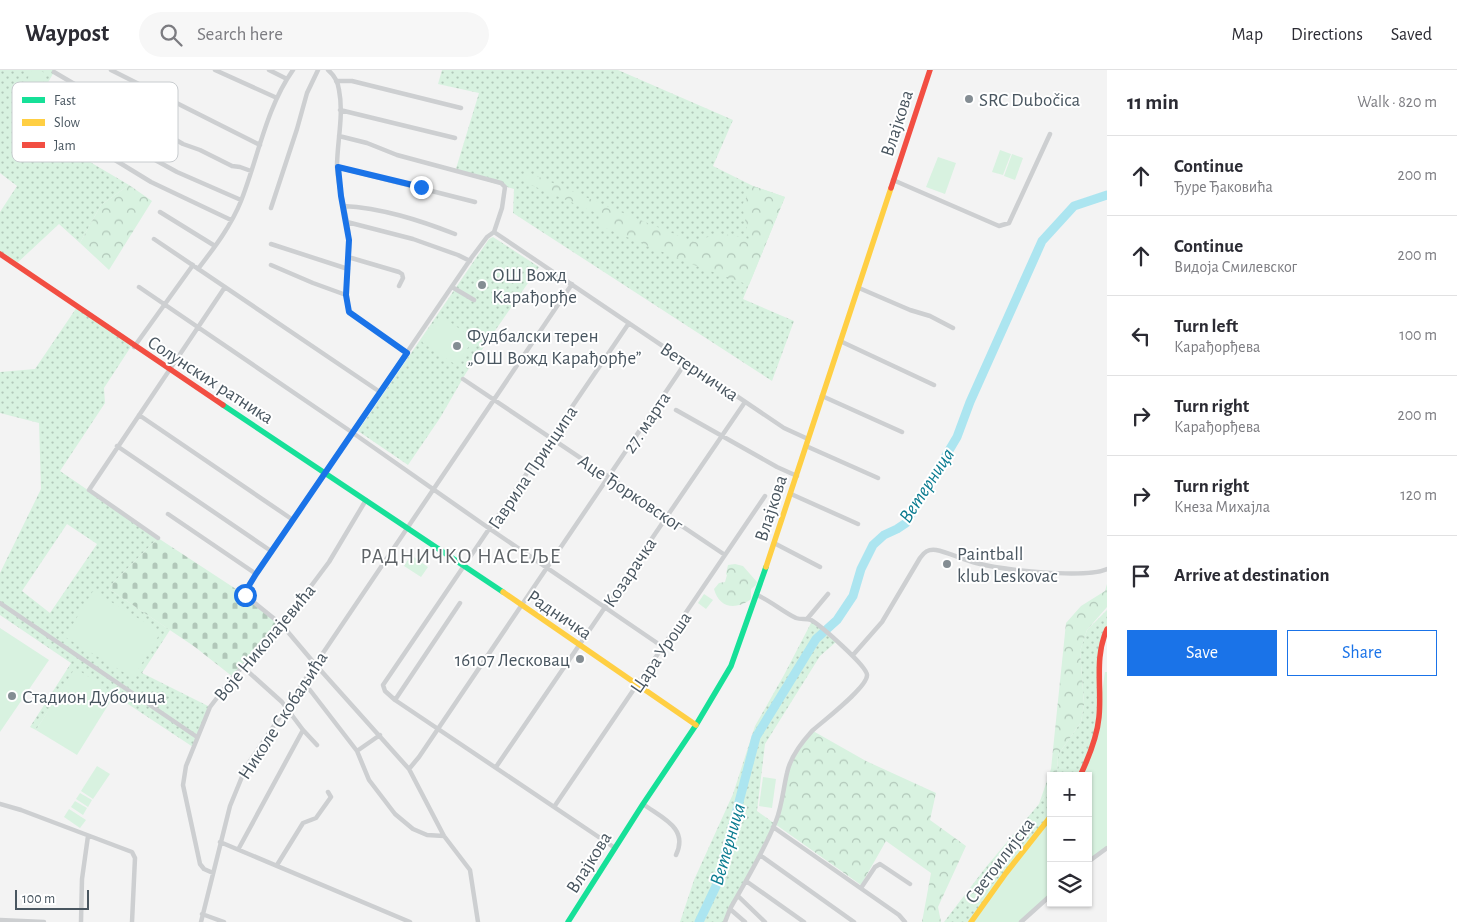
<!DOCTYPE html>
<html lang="en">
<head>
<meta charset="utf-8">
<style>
	body { margin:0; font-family:"Alegreya Sans",sans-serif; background:#f7f7f7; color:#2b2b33 }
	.controls { position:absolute; right:15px; bottom:15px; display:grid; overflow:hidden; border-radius:0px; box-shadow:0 1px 4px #0004 }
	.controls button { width:45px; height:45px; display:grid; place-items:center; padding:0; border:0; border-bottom:1px solid #e1e1e2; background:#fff; color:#2b2b33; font:25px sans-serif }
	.scale { position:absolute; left:15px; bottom:12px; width:74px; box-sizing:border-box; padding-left:5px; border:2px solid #495660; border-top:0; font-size:14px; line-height:18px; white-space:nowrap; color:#495660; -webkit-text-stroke:4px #fff; paint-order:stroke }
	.stop { position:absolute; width:15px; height:15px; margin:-11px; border:4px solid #1a73e8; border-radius:50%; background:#fff }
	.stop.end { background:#1a73e8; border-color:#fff; box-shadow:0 1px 5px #0008 }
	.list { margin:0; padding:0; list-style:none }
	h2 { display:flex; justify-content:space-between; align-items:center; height:65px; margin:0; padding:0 20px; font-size:21px }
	h2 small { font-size:16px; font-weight:400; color:#7c7c81 }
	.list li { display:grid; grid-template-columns:32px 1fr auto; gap:15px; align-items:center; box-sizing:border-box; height:80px; padding:0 20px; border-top:1px solid #e1e1e2 }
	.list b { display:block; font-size:19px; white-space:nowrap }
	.list p { margin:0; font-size:16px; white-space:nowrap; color:#7c7c81 }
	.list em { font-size:16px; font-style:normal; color:#7c7c81 }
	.actions { display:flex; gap:10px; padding:15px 20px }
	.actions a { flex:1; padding:11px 0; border:1px solid #1a73e8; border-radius:0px; text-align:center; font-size:18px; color:#1a73e8 }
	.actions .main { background:#1a73e8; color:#fff }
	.icon { flex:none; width:28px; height:28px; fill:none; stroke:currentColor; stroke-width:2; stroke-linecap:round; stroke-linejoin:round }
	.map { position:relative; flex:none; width:1107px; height:852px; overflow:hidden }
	header { display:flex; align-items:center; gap:30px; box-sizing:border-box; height:70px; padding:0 25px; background:#fff; border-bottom:1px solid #e1e1e2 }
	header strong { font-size:24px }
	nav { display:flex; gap:28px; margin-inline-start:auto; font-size:18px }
	.search { width:350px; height:45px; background:#f7f7f7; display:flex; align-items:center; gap:12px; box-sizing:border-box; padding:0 18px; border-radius:28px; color:#7c7c81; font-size:19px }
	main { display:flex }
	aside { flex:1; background:#fff }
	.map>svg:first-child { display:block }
	.grass { fill:url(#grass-dots); fill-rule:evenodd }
	.forest { fill:url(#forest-crowns) }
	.cemetery { fill:url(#cemetery-stones) }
	.park { fill:#d8f2e0 }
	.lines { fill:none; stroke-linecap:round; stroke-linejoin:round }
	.river { stroke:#ace5f0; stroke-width:9 }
	.street { stroke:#cdcfd1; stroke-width:4.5 }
	.fast { stroke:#16e098; stroke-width:5.5 }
	.slow { stroke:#ffcf43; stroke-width:5.5 }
	.jam { stroke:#f24e42; stroke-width:5.5 }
	.route { stroke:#1a73e8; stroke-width:6 }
	.poi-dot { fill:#848d93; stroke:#fff; stroke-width:2 }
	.labels { text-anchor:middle; stroke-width:4; stroke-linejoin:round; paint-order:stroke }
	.poi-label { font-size:19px; fill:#495660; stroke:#fff; text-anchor:start }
	.street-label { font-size:19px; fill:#495660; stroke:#fff }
	.water-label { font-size:20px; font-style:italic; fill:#0c7c91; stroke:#fff }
	.quarter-label { font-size:21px; letter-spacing:1px; fill:#5e6367; stroke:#fff }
	.key { fill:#fff; stroke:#c8cccf; stroke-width:1 }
	.key-label { font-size:14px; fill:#495660 }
</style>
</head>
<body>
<header>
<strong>Waypost</strong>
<div class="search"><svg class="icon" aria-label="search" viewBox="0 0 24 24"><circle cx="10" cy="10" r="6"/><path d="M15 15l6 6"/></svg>Search here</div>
<nav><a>Map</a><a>Directions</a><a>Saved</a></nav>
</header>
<main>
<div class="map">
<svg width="1107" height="852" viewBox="0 0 1107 852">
	<defs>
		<pattern id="grass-dots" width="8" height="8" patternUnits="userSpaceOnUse" patternTransform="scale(1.25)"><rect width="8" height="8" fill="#d8f2e0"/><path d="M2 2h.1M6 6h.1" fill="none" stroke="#b1c7b9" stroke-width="1.8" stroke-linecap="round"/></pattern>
		<pattern id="forest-crowns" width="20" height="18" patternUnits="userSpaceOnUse" patternTransform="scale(1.25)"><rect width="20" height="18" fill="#d8f2e0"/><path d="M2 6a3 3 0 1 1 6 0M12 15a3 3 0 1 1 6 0" fill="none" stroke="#b1c7b9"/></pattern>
		<pattern id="cemetery-stones" width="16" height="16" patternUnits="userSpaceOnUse" patternTransform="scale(1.25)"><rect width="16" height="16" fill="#d8f2e0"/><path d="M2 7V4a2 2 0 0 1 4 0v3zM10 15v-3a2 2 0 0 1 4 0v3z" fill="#b1c7b9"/></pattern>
	</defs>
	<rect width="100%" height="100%" fill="#f3f3f3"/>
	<path class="grass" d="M0,0H55L40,27L52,38L46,66L129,115L101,135L80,173L59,154L15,195L0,184V142L17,116L0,103Z
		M442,0H618L733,50L713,96L753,116L785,127L743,229L794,251L772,311L513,143L514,119L455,102L479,23L438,14Z
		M493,167L539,197L466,303L440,348L408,395L358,361L489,169Z
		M77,237L132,275L104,318L105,333L60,401L158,468L113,513L109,519L170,560L142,603L210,637L193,677L75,599L36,660L30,657L71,593L0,545V503L41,419L39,353L0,343V302L35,299ZM67,454L97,474L50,543L22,521Z
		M1107,540V559L1102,573L1097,662L1080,706H1057L1058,685L1081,652L1084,634L1080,581L1087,560Z
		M812,551L836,572L820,586L765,674L757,741L775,754L725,852H680L694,810L733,724L755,656L784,605Z
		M1051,717V746L971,852H944L986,797L1039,734Z"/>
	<path class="forest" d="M525,101L611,138L694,172C720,162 722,163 749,169L742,135L753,116L785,127L749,215L694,195L598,155L599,144L524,112Z
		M129,115L152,131L109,200L80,173L101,135Z
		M735,494L743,496L757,512L756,515L751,519V528L750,530C735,540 719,538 714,519L719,513L725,512L727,505L726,504L728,495Z
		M1107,514V537L1087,560L1080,581L1084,634L1081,652L1058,685L1057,706H1051V717L1039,734L1051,699L1066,553L1081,536L1105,521Z
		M813,661L866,691L936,723L930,750L966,776L938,837L941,852H922L931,803L886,771L861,815L775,754L792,690Z"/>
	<path class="cemetery" d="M158,468L242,523L282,555L233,607L195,577L109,519L113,513Z"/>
	<path class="park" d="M32,0H39L47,4L40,18L26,12Z
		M1000,80L1011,84L1003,105L992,102Z
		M1012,84L1023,88L1015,110L1004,106Z
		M938,87L956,93L945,124L926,117Z
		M440,245L474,269L456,295L422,272Z
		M411,485L428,497L421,507L404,496Z
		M93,521L161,562L133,608L65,567Z
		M704,524L713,530L706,539L698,533Z
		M0,558L49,590L0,662Z
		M75,598L115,624L77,685L36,660Z
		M1105,602H1107V778L1088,792V706H1080L1095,671Z
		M97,696L110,704L93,729L81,721Z
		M763,707L776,709L772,738L759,736Z
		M80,723L92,730L88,737L76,729Z
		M75,731L87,738L83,745L71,737Z
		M69,739L86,750L80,758L64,747Z
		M1051,746V825L1021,852H971Z"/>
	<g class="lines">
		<path class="river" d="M699,852L718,812L756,667L816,569L837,550L853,526L861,499L873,475L884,465L897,459L906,453L957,367L970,332L1042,171L1074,136L1107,125"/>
		<path class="street" d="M111,0L260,75
			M215,0L277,28
			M269,0L287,9
			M328,0C334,5 338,12 339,20C344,45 337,72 337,97C338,121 348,145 349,169C350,193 343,218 349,242L407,283
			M54,2L105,32L123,39L183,74L200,80L232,96L240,97L251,101
			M336,11H352L461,38
			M54,37L106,63L177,102L241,130
			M340,40L455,68
			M84,71L151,112L231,150
			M337,97L475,132
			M893,110L999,156L1009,153L1050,64
			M343,136C382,138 419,150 455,164
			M271,138L297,59L307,23L318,0
			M160,142L215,176
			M347,152L413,169L458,185L470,191
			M494,162L784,358L808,369
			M154,169L380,322
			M271,174L348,199
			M348,187L399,202L402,204L403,208L399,216
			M271,195L313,213L346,225
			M198,199C214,178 231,156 241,131C258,88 266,38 293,0
			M139,217L353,363L490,459L663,577
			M452,217L474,230
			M859,218L910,240L930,246L953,258
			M840,271L934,315
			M134,277L193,195
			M463,309L725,485
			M822,326L902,362
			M676,340L777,397L797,406
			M139,345L293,450
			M117,376L271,481
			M806,376L878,408
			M791,424L858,454
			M168,444L256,504L245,522V525L282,555L315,594L409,699L444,766L470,800L478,852
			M158,468L89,420L225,217
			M774,473L820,497
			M256,504L472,187L487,167L494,162L502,138L505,117L501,113L397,85L367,73L339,66
			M0,533L197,667
			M460,533L395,630L615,778
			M807,549L828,524
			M853,585L882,552L920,488C924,482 928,479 936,480C948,482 963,490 976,493C1003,500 1084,509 1107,499
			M243,597L282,632L303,660L317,675
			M303,611L357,681L369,710L395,744L413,759L427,765L444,766
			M395,630L385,621L383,615L629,253
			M357,681L380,665
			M496,697L745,332
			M409,699L419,687L686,292
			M0,734L21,740L132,782L135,788L132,852
			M643,734C662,748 689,758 676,785
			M554,737L765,426
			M773,757L899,845L905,852
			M220,772L410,852
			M239,778L303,660
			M760,785L854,852
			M1088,792L1107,778
			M277,795L303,753L316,748L331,727L328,722
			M213,803L204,799L200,794L183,715L186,696L210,637L233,607L282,555L329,492L366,430
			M746,811L804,852
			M861,818L875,797L880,794L910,814
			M738,826L765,852
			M730,839L745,852
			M202,844L224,852
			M0,850L44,852
			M81,852L82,809L88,766
			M201,852L230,736L246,697L572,214
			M725,852L730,839C746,811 764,781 776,751C782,736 783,720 787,703C790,688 802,672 812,661C823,651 868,617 867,605C867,596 820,555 811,550C806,548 801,550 796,548C782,541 771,531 757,525
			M1021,852L1051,825"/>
		<path class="fast" d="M223,335L503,522
			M568,852L643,734L696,655L731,596L766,497"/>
		<path class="slow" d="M766,497L891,118
			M503,522L696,655
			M971,852L1006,803L1051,746"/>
		<path class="jam" d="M891,118L930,0
			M0,184L223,335
			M1080,706C1089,687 1097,668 1099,647C1102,617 1094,588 1107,559"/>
	</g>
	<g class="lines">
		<path class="route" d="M245,525V522L256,504L407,283L349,242L346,225L349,170L341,126L338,97L421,117"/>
	</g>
	<g class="poi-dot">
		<circle cx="969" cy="29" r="5"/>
		<circle cx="482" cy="215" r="5"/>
		<circle cx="457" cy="276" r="5"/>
		<circle cx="947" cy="494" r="5"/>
		<circle cx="580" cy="589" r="5"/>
		<circle cx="12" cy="626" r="5"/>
	</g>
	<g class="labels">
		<g class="poi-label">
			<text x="979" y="36">SRC Dubočica</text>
			<text x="492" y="211">ОШ Вожд<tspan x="492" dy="22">Карађорђе</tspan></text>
			<text x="467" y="272">Фудбалски терен<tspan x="467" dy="22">„ОШ Вожд Карађорђе”</tspan></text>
			<text x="957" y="490">Paintball<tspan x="957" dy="22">klub Leskovac</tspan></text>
			<text x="570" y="596" text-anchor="end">16107 Лесковац</text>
			<text x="22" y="633">Стадион Дубочица</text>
		</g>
		<g class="street-label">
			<text transform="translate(896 53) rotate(-72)" y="7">Влајкова</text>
			<text transform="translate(700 301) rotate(34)" y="7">Ветерничка</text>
			<text transform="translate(211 309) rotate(33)" y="7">Солунских ратника</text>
			<text transform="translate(646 352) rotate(-56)" y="7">27. марта</text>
			<text transform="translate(532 397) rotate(-56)" y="7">Гаврила Принципа</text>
			<text transform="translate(631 422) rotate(34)" y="7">Аце Ђорковског</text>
			<text transform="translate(770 438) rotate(-72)" y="7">Влајкова</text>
			<text transform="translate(629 502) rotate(-56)" y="7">Козарачка</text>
			<text transform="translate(560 544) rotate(34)" y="7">Радничка</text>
			<text transform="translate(264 572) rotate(-50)" y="7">Воје Николајевића</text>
			<text transform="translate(660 582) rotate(-56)" y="7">Цара Уроша</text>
			<text transform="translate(282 645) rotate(-57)" y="7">Николе Скобаљића</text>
			<text transform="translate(999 790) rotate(-53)" y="7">Светоилијска</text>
			<text transform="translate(588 792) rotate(-58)" y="7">Влајкова</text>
		</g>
		<g class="water-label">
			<text transform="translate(926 415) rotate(-57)" y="7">Ветерница</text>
			<text transform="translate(727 774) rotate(-74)" y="7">Ветерница</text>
		</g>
		<g class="quarter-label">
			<text x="461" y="493">РАДНИЧКО НАСЕЉЕ</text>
		</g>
	</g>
	<rect x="12" y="12" width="166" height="80" rx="8" class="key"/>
	<rect x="22" y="27" width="23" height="6" fill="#16e098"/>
	<rect x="22" y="49" width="23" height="7" fill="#ffcf43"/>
	<rect x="22" y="72" width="23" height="6" fill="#f24e42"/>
	<g class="key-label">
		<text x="54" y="35">Fast</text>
		<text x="54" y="57">Slow</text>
		<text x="54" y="80">Jam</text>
	</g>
</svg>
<div class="controls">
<button>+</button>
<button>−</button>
<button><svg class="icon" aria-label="layers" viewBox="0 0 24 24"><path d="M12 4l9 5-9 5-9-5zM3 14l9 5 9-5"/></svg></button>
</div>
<div class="scale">100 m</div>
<div class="stop" style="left:245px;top:525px"></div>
<div class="stop end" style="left:421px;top:117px"></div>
</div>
<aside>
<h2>11 min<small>Walk · 820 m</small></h2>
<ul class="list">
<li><svg class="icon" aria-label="ahead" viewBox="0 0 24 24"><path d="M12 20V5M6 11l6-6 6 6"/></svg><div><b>Continue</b><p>Ђуре Ђаковића</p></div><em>200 m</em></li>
<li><svg class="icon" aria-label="ahead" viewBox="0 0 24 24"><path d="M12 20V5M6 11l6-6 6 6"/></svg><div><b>Continue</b><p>Видоја Смилевског</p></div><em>200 m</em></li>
<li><svg class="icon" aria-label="left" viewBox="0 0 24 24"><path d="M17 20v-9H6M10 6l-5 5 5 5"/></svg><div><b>Turn left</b><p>Карађорђева</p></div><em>100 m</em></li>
<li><svg class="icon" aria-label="right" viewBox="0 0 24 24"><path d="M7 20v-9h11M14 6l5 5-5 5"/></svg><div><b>Turn right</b><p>Карађорђева</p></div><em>200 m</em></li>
<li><svg class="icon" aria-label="right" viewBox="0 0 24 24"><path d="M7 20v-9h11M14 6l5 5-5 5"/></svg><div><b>Turn right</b><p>Кнеза Михајла</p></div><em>120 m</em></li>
<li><svg class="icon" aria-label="arrive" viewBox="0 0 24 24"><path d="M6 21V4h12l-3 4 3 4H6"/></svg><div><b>Arrive at destination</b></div></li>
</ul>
<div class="actions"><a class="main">Save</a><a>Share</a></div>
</aside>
</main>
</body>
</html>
